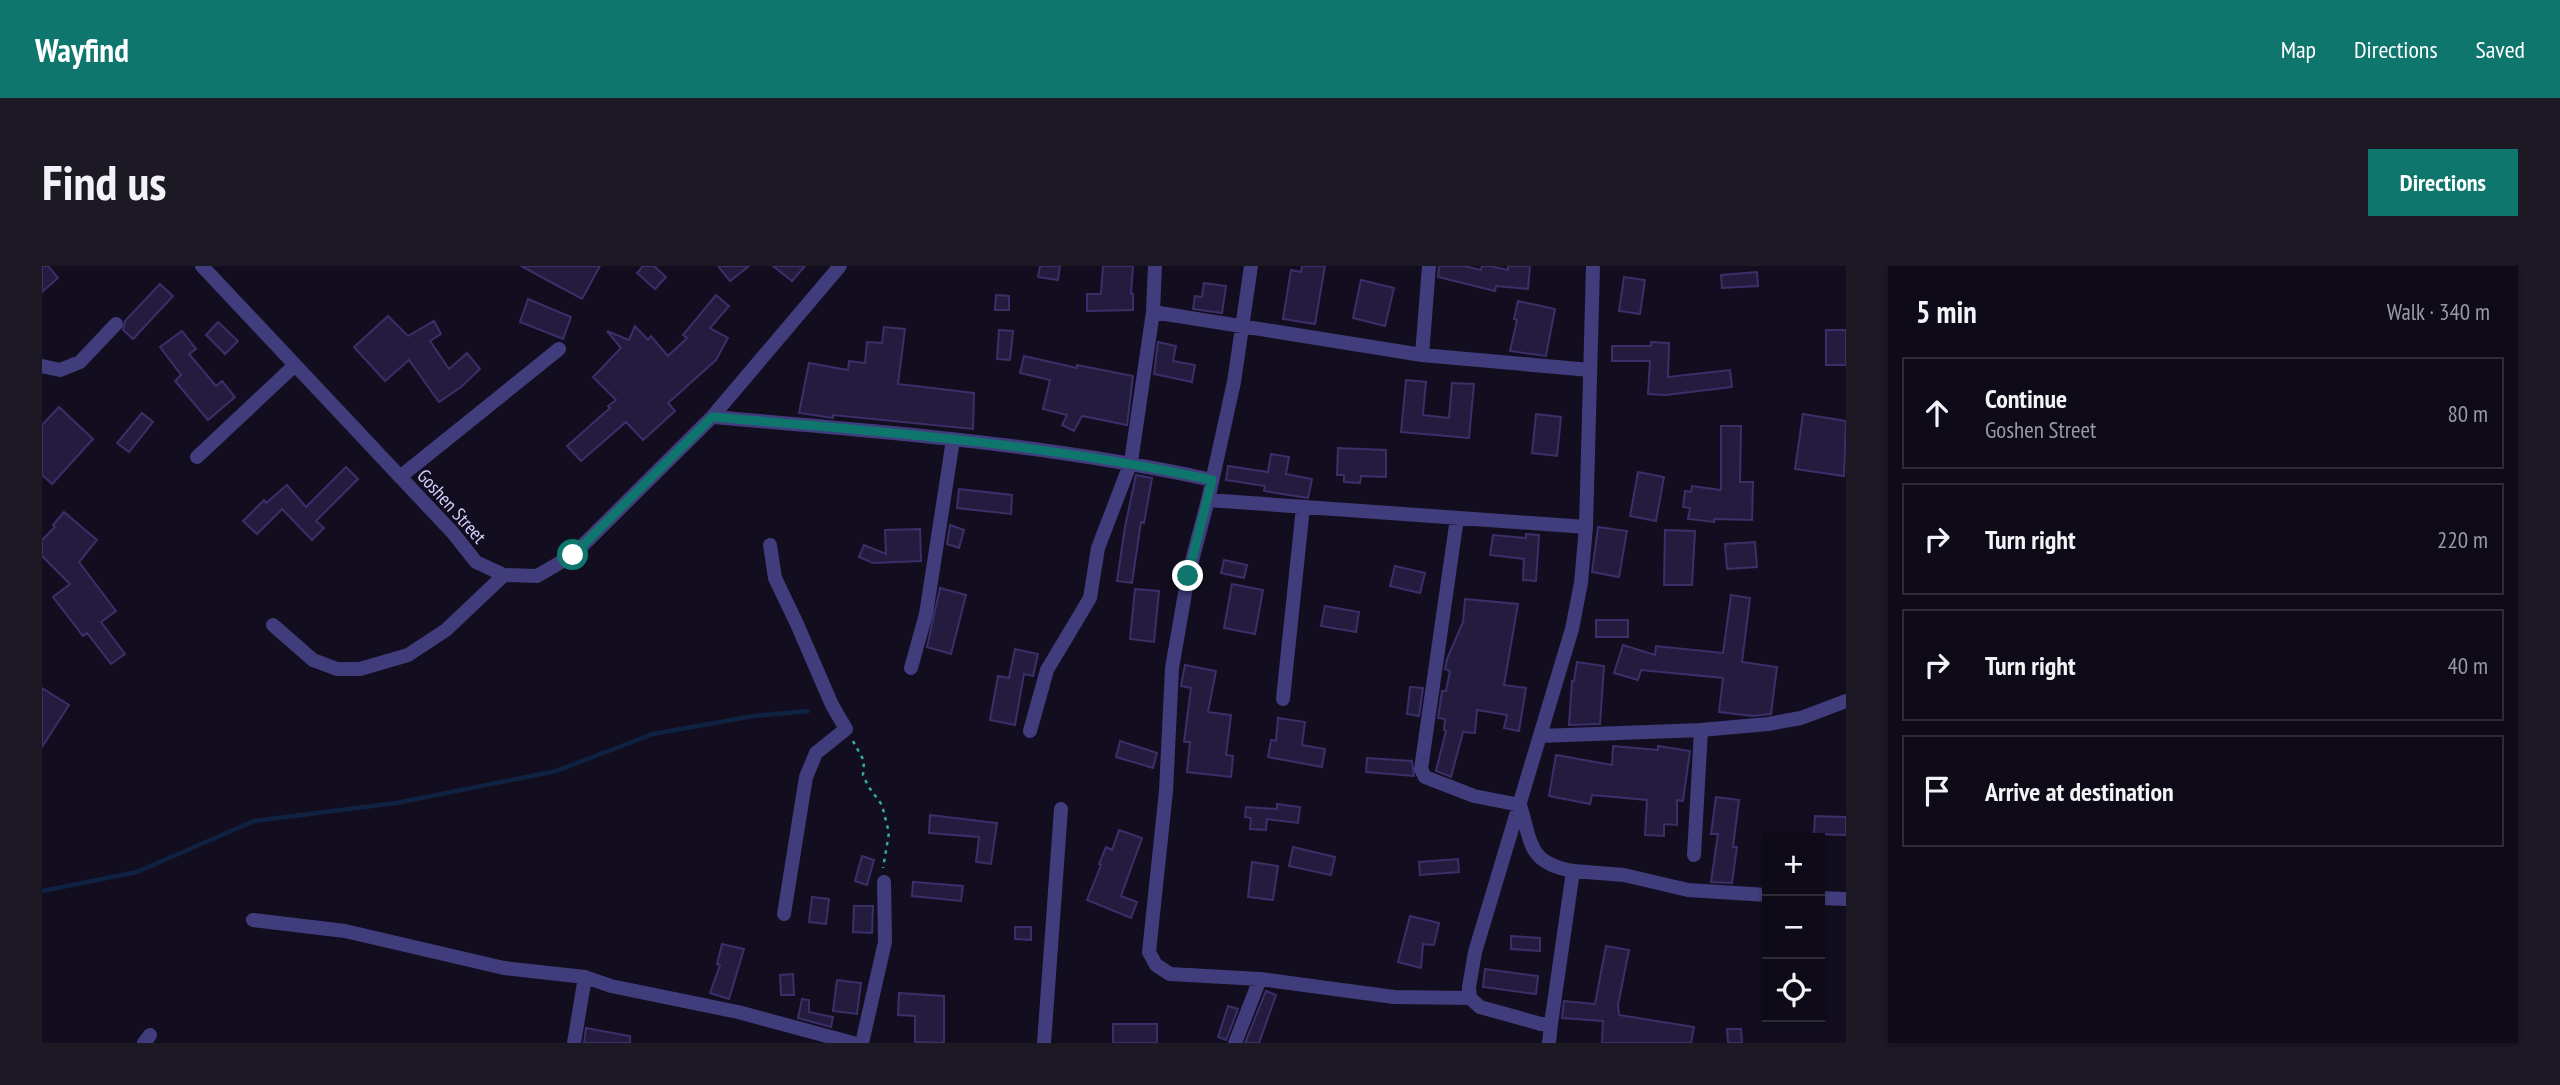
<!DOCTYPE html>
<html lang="en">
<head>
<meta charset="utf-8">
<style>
	body { margin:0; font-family:"PT Sans Narrow",sans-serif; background:#1c1824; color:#f1f3f6 }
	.controls { position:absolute; right:21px; bottom:21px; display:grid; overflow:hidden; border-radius:0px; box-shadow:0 2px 5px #0004 }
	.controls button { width:63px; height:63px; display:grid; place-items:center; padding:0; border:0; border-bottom:2px solid #2e2b36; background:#0e0a17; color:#f1f3f6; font:35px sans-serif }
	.stop { position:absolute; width:21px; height:21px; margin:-16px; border:5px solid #0f766e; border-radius:50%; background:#fff }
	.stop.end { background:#0f766e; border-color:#fff; box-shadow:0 2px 7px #0008 }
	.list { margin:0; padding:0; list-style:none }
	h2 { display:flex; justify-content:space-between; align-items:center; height:91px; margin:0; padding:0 28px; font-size:30px }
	h2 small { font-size:23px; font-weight:400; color:#9b9aa1 }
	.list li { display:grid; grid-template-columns:46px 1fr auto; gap:21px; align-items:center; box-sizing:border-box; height:112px; margin:0 14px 14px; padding:0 14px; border:2px solid #2e2b36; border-radius:0px }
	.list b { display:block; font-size:26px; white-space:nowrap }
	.list p { margin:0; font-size:23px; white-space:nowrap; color:#9b9aa1 }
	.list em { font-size:23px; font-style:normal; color:#9b9aa1 }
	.icon { flex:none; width:38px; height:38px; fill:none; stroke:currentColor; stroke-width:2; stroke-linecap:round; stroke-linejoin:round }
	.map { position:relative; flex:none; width:1804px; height:777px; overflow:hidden; border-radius:0px }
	header { display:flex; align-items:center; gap:42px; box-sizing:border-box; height:98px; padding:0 35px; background:#0f766e; color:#fff }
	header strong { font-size:33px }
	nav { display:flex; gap:38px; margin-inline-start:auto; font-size:24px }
	.intro { display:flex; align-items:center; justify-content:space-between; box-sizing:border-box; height:168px; padding:0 42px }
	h1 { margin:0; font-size:49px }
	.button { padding:18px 32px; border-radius:0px; background:#0f766e; color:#fff; font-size:24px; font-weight:700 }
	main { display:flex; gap:42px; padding:0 42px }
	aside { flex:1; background:#0e0a17; border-radius:0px; box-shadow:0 2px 5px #0004 }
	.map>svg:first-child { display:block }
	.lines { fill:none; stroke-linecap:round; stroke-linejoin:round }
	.stream { stroke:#102241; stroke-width:4.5 }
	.building { fill:#241c3f; stroke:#3c2f69; stroke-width:2 }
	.path { stroke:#36a9a5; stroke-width:2.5; stroke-dasharray:3.5 5; stroke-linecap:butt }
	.minor { stroke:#413c7b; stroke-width:14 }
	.route { stroke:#0f766e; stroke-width:9 }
	.labels { text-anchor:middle; stroke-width:5; stroke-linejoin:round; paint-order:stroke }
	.street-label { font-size:19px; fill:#d6d0fc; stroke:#120e1f }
</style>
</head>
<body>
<header>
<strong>Wayfind</strong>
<nav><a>Map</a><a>Directions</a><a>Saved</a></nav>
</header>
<div class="intro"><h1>Find us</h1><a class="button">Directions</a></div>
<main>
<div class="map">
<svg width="1804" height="777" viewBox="0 0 1804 777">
	<rect width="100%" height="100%" fill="#120e1f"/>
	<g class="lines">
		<path class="stream" d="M0,625L95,606L212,555L354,537L514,505L611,468L712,450L766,445"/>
	</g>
	<path class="building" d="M0,0H6L16,12L0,26Z
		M479,0H558L540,33Z
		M601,0H612L624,11L613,23L595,7Z
		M676,0H707L688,15Z
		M731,0H763L750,15Z
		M998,0H1018L1016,14L996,11Z
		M1061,0H1091L1089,28H1091V44L1045,45V28H1059Z
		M1260,0H1283L1273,58L1241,53L1249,4L1259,6Z
		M1397,0H1422L1439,4L1440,0H1448L1466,4V0H1488L1486,23L1454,20L1453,25L1396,11Z
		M1715,6L1716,20L1680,22L1679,9Z
		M1582,11L1603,14L1598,48L1577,45Z
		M1319,14L1352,22L1343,60L1311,52Z
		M1162,17L1184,20L1180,47L1151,43L1153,30L1160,31Z
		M118,18L131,30L91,73L81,64L83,55Z
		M674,29L687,40L668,62L686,72L674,94L626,137L633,145L601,174L584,156L539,195L525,180L568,142L566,140L574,134L551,111L579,82L565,65L587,74L593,60L606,74L609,70L626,90L645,72L641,69Z
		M954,29L967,30V44H953Z
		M486,33L529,51L521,73L478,56Z
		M1476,35L1513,43L1504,90L1468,85L1475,54L1472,53Z
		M346,50L366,70L392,55L399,68L388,75L407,103L425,87L438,103L419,121L397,136L367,94L343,115L312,81Z
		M176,56L196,75L183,88L164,69Z
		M842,61L863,63L856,118L932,127L931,163L791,149V152L778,150L757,147L767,97L806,104L807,95L823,97L825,76L840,77Z
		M957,64L971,65L968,94L955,93Z
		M1784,64H1804V99H1784Z
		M140,65L154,83L147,88L174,120L180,115L193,131L166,154L133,115L139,109L118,81Z
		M1116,76L1134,80L1131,95L1153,99L1150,116L1112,108Z
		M1609,76L1627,77L1626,111L1688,104L1690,121L1624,129L1606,128L1608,95H1570V80H1609Z
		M982,90L1035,102V99L1091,110L1085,159L1040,150L1032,165L1020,159L1025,149L1001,143L1008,114L978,107Z
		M1364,114L1384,116L1381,149L1407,152L1410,117L1432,118L1427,172L1359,166Z
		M17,141L51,173L10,218L0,209V159Z
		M100,147L111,156L87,186L75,177Z
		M1494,148L1519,151L1515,190L1490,187Z
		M1761,148L1804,155L1802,210L1753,203Z
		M1679,160H1699L1698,216H1711L1710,254L1672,253V256L1646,253L1648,242L1641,241L1643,225L1649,226L1650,220L1679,224Z
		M1296,182L1344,184V211L1319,210L1318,217L1302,216V209H1295Z
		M1229,188L1247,191L1244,208L1270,213L1266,232L1222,225L1223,220L1184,214L1186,200L1226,206Z
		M304,201L316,213L274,255L282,262L270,274L240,243L215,268L201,255L222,234L224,237L245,219L264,241Z
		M1596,206L1622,211L1614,255L1588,250Z
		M1094,209L1110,212L1102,257L1099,256L1090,317L1075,315L1083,261Z
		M917,223L970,229L969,248L915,242Z
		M22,246L55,274L37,296L74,345L59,356L83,388L69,398L45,367L41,370L11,331L28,318L0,290V274L13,261L11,259Z
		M908,259L922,264L917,282L905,278Z
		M1556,261L1585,265L1577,311L1550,306Z
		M878,263L879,295L831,297L817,291L822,279L844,288L843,264Z
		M1623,264L1653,265L1650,319H1622Z
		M1484,268L1497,269L1494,315L1481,314L1482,293L1448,289L1451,269L1484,272Z
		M1713,276L1715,301L1685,303L1683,278Z
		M1182,294L1205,299L1202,312L1179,307Z
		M1353,300L1383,307L1378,327L1348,320Z
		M1190,318L1221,324L1213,368L1182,362Z
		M898,322L924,329L909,388L885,381Z
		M1093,323L1117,325L1112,376L1088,373Z
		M1689,329L1708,332L1700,396L1735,401L1729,448L1711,450L1677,446L1681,412L1599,404L1596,414L1572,407L1581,379L1613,389L1614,380L1681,387Z
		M1423,333L1476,338L1462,419L1484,422L1477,465L1462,462L1465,449L1435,444L1433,467L1421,466L1409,511L1394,505L1404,465L1402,464L1403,453L1396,452L1400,425H1404L1408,405L1403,403L1405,393L1421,356Z
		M1283,340L1317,346L1314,366L1279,360Z
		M1554,354H1586V371H1554Z
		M973,383L996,388L991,410L982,408L973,459L948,454L956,410L967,412Z
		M1535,396L1562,400L1558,458L1527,459L1530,415H1532Z
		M1143,399L1174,405L1166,446L1189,449L1184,489L1191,490L1189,511L1145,506L1148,476H1142L1149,422L1139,420Z
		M1368,421L1381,422L1377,450L1365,448Z
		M0,422L27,439L0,481Z
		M1236,452L1263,456L1260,479L1283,483L1280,501L1226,491L1229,474L1234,475Z
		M1078,475L1115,487L1111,502L1074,491Z
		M1571,480L1616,484V480L1648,485L1641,535L1635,534V559L1622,558V570L1603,569L1605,534L1550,529L1548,538L1507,530L1514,489L1570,499Z
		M1325,492L1370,495L1372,510L1324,506Z
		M1674,531L1697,534L1691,581H1695L1690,617L1669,616L1676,568H1669Z
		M1235,538L1258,541L1256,557L1225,553L1224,564L1208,563L1209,552L1203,551L1204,541L1235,543Z
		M888,549L955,557L949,598L934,596L937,571L887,567Z
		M1773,550L1804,551V569L1772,568Z
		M1077,564L1100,572L1079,630L1095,636L1089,652L1045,634L1059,599L1057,598L1064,581L1070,584Z
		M1251,581L1293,591L1289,609L1247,600Z
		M820,590L832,594L825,619L813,615Z
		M1416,593L1417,606L1378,609L1377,596Z
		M1210,596L1236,600L1231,634L1206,631Z
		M871,616L921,620L919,635L870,630Z
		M770,631L787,633L784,658L767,656Z
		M812,640H831L830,667L811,666Z
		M1368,650L1397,657L1392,679L1381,678L1379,702L1356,696Z
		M973,661H989V674L973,673Z
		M1469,670L1498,672V685L1469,683Z
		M680,678L702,683L687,733L668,727L678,699L675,698Z
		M1564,680L1587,684L1576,739L1577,749L1652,761L1649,777H1560L1561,755L1520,752L1522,735L1553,738Z
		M1443,703L1496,710L1494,728L1441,721Z
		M751,708L752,729H739L738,709Z
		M795,714L819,717L815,748L791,745Z
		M1224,725L1234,729L1217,777H1203Z
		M857,727L902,730V777L873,776V750L856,749Z
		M760,733L767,734V746L791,751L789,761L756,752Z
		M1186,740L1196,743L1184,774L1176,771Z
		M1071,758H1115V777H1071Z
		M544,762L588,770V777H542Z
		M1685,763H1699L1700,777H1686Z"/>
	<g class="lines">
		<path class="path" d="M811,475L822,495L821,509L826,520L840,539L847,567L841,602"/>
		<path class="minor" d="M160,0L411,267L434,296L462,309L495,310L531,289L670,151L798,0
			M1209,0L1192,116L1166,234L1544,261L1551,0
			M1111,46L1380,89L1548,104
			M1380,89L1387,0
			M0,100L18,104L38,96L74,58
			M670,151C837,165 1006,178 1170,214
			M155,191L253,99
			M358,211L517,83
			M1166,234L1146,310L1130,402L1124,525L1107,686L1114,699L1128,708L1218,713L1352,731L1428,732
			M1415,252L1379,503L1383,511L1432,530L1478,539C1490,578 1486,597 1531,605
			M728,279L733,312L755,358L790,439L804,463L774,487L764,511L742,648
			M231,359L271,394L295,403H318L366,389L404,364L462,309
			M869,402L884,348L911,174
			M1241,433L1261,241
			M988,465L1005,404L1048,332L1056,282L1089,196L1111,46L1113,0
			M1498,470L1659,464L1726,458L1759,452L1804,435
			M1652,589L1659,464
			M1778,632L1804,633
			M211,654L303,665L462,702L543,711L569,720L696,746L811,777
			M1509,758L1531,605L1582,609L1646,624L1725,629
			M102,777L108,769
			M532,777L543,711
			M820,777L843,676L842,616
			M1002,777L1019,543
			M1193,777L1218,713
			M1507,777L1509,758H1499L1438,741L1428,732L1427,721L1433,686L1530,363L1539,317L1544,261"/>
	</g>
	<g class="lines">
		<path class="route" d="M531,289L670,151C837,165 1006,178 1170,214L1146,310"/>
	</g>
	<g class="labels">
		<g class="street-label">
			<text transform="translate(410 240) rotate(48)" y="7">Goshen Street</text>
		</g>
	</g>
</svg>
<div class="controls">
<button>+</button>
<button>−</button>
<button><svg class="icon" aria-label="locate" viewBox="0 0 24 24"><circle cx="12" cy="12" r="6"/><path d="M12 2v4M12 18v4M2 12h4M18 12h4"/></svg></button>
</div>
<div class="stop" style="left:531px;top:289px"></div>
<div class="stop end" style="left:1146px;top:310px"></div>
</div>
<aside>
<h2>5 min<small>Walk · 340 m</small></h2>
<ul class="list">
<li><svg class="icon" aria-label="ahead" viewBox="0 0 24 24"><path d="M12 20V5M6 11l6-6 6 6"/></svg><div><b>Continue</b><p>Goshen Street</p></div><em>80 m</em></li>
<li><svg class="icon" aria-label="right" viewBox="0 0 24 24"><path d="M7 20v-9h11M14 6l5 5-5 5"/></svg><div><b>Turn right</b></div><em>220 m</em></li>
<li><svg class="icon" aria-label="right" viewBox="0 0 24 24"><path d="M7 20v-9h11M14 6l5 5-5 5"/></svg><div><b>Turn right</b></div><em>40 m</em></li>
<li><svg class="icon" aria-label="arrive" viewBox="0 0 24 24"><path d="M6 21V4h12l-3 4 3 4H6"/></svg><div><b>Arrive at destination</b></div></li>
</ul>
</aside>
</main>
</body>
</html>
